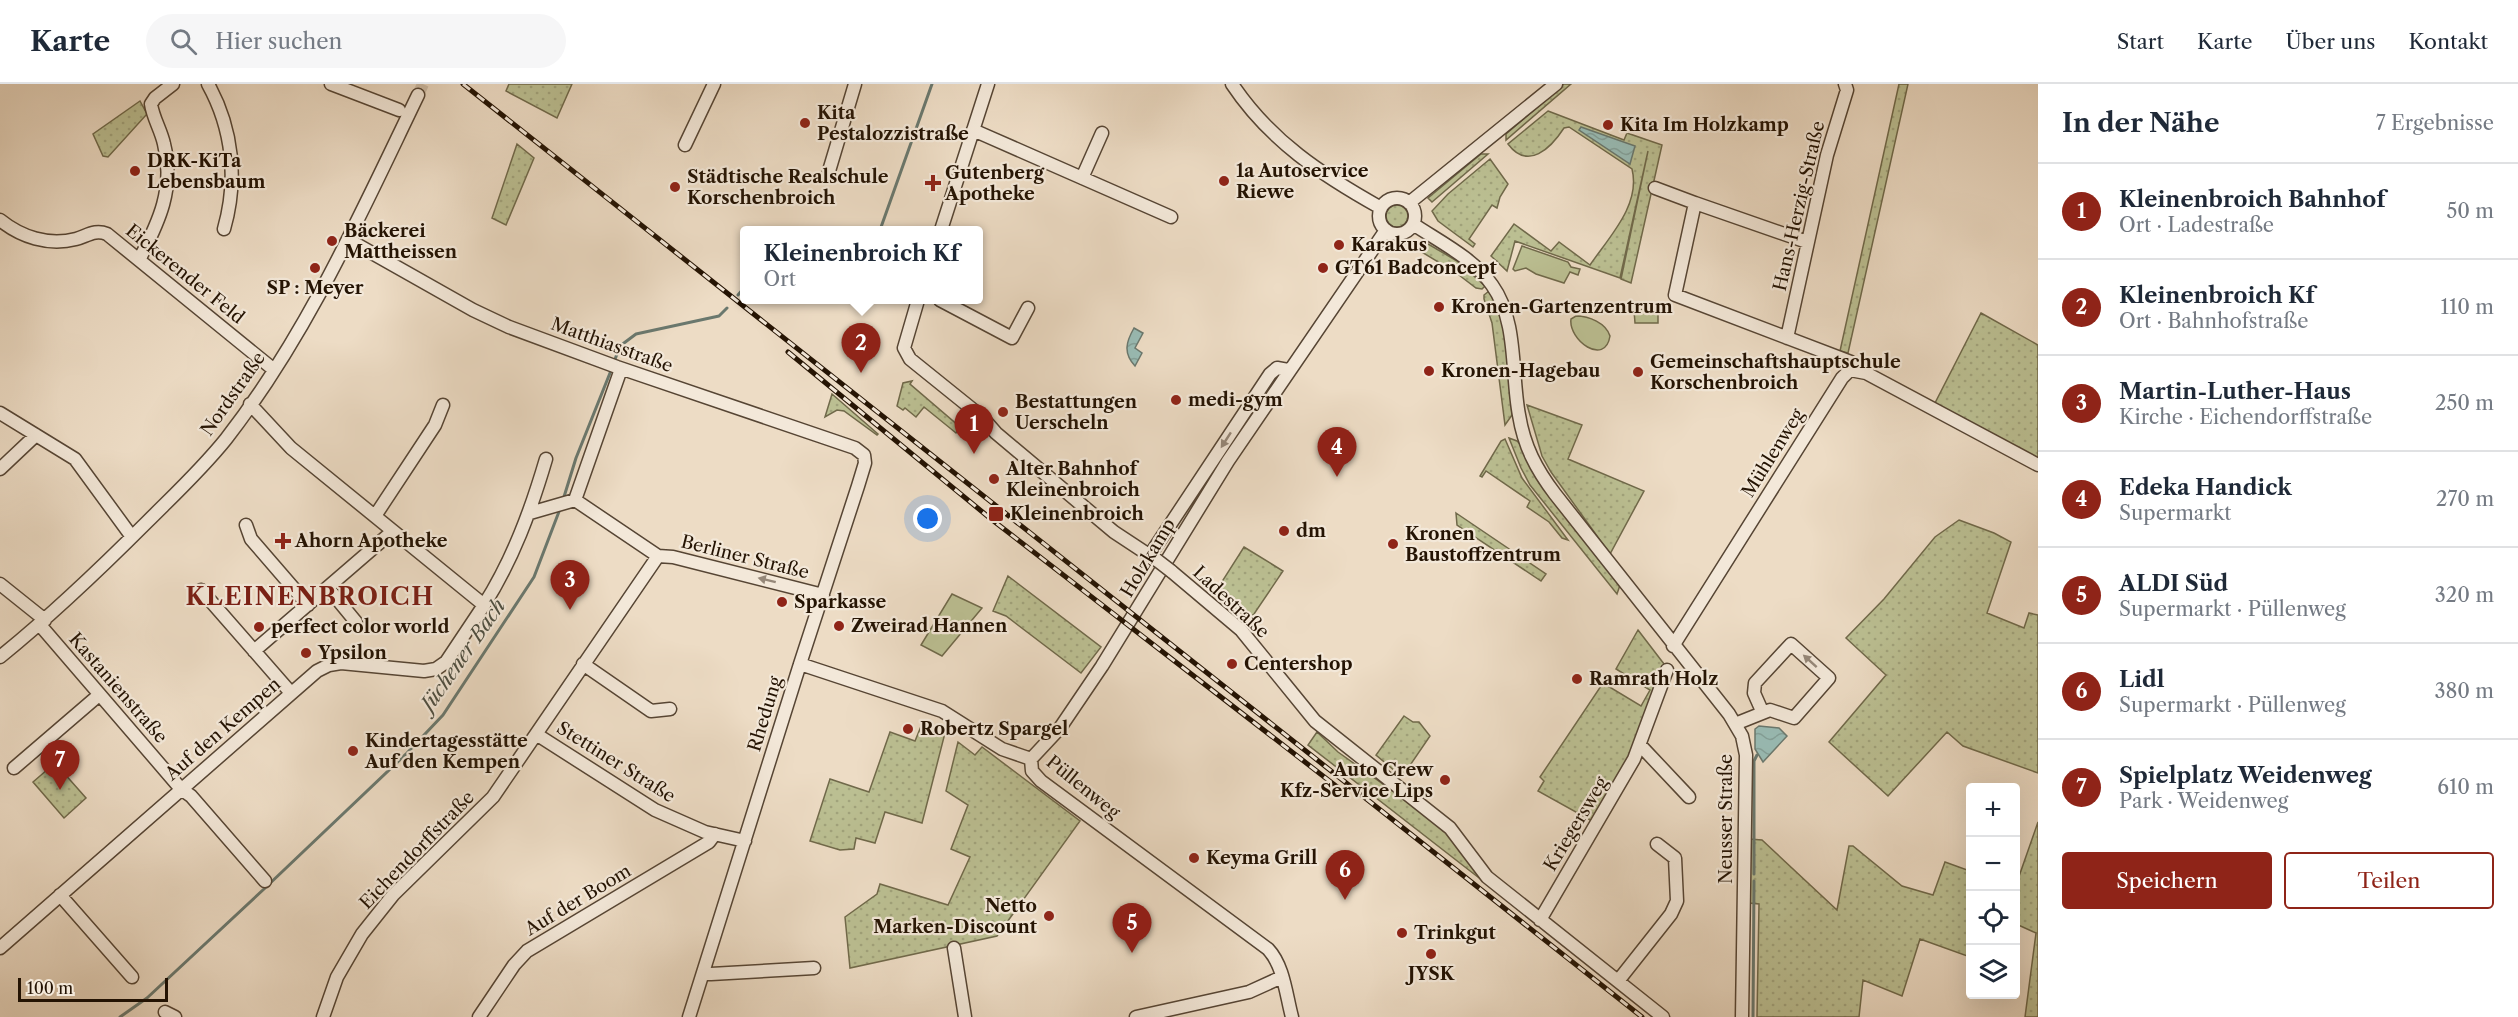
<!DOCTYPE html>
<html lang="de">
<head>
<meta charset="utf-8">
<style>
	body { margin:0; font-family:"Libre Caslon Text",serif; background:#f6f6f7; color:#1f2937 }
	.controls { position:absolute; right:18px; bottom:18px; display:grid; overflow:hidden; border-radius:6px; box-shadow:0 6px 24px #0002 }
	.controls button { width:54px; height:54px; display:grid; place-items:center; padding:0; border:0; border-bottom:2px solid #e0e1e3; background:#fff; color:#1f2937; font:30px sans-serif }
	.scale { position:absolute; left:18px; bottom:15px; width:150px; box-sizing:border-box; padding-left:6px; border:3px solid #241303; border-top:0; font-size:16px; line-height:21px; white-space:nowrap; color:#241303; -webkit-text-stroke:4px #f3e8d9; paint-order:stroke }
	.you { position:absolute; left:928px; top:435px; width:21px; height:21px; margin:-15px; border:4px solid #fff; border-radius:50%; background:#1a73e8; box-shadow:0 0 0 9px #1a73e833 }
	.badge { display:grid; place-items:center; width:39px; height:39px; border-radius:50%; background:#8f2418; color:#fff; font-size:20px; font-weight:700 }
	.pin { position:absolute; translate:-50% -50px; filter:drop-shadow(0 2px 3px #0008) }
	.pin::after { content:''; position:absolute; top:32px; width:21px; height:18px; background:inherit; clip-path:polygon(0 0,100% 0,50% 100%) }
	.popup { position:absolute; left:740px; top:142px; width:243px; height:78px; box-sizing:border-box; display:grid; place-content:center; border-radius:6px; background:#fff; filter:drop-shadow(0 2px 4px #0005); font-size:20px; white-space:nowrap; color:#747a83 }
	.popup b { font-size:22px; color:#1f2937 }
	.popup::after { content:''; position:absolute; left:50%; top:100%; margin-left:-12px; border:12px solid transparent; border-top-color:#fff }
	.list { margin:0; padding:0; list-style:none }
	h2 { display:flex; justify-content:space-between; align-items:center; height:78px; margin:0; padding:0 24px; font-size:26px }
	h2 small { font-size:20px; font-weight:400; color:#747a83 }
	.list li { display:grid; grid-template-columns:39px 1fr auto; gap:18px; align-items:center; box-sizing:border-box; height:96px; padding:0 24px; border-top:2px solid #e0e1e3 }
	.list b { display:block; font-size:22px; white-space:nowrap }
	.list p { margin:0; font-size:20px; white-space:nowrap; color:#747a83 }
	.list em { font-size:20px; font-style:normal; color:#747a83 }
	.actions { display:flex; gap:12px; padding:18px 24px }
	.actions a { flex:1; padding:14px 0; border:2px solid #8f2418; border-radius:6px; text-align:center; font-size:21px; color:#8f2418 }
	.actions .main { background:#8f2418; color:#fff }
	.icon { flex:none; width:33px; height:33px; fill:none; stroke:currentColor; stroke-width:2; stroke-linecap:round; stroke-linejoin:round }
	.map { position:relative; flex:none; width:2038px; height:933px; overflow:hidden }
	header { display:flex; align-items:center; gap:36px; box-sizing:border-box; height:84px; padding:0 30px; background:#fff; border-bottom:2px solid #e0e1e3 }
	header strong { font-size:28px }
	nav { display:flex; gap:33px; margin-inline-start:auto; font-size:21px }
	.search { width:420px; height:54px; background:#f6f6f7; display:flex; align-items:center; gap:15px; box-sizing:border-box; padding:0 21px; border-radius:33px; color:#747a83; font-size:22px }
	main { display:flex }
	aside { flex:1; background:#fff }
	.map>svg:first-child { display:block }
	.green { fill:url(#green-dots); stroke:#70694a; stroke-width:1.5 }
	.pitch { fill:#bbbf92; stroke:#70694a; stroke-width:1.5 }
	.water { fill:url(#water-waves); stroke:#6a786e; stroke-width:1.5 }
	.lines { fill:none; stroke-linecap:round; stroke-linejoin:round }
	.stream { stroke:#6a786e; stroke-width:3 }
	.minor-tunnel { stroke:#cfbea8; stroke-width:12; stroke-dasharray:12 6; stroke-linecap:butt }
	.minor-casing { stroke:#564534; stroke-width:15 }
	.minor { stroke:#f3e8d9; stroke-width:12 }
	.rail-casing { stroke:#241303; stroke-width:5 }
	.rail { stroke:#f3e8d9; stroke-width:3; stroke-dasharray:9; stroke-linecap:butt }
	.minor-bridge-casing { stroke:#564534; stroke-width:15; stroke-linecap:butt }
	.minor-bridge { stroke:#f3e8d9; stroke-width:12 }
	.oneway { fill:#968879 }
	.poi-dot { fill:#8f2418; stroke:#f3e8d9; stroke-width:2 }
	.labels { text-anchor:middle; stroke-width:4.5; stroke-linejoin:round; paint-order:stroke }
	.poi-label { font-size:18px; font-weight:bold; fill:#241303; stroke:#f3e8d9; text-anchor:start }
	.street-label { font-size:18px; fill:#241303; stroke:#f3e8d9 }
	.water-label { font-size:20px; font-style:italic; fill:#4d4e41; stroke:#f3e8d9 }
	.district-label { font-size:24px; font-weight:bold; letter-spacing:1.5px; fill:#7a1f14; stroke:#f3e8d9 }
</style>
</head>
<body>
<header>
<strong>Karte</strong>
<div class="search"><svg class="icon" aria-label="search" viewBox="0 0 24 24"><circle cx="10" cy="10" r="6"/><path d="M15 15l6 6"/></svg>Hier suchen</div>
<nav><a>Start</a><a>Karte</a><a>Über uns</a><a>Kontakt</a></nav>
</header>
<main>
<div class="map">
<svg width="2038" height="933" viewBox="0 0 2038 933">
	<defs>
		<pattern id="green-dots" width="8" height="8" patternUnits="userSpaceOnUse" patternTransform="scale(1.5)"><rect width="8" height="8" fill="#bbbf92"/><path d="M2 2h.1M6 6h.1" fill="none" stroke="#a1a37c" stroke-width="1.8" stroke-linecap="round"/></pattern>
		<pattern id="water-waves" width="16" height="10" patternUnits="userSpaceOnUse" patternTransform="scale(1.5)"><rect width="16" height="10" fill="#99bcb5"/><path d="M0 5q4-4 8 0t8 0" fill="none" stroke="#84a19a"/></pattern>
	</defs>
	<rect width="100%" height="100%" fill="#eddcc5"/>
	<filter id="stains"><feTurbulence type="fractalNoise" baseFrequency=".00333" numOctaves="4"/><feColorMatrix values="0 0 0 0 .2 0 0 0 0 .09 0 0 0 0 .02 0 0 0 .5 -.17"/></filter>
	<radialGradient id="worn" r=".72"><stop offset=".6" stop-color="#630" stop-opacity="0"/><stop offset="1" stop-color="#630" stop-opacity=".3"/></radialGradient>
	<path class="green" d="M509,0H572L557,34L506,7Z
		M1564,0H1571L1506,56V50Z
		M1899,0H1908L1848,269L1840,267Z
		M140,17L147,30L108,73L103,72L93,50Z
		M1548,27L1624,56L1627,49L1662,61L1631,199L1621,195L1648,67L1620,194L1515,157L1507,187L1491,172L1514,140L1551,167L1559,158L1590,181C1609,153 1641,121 1632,85L1569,43L1564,44C1551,64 1528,87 1508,60Z
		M517,60L534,74L506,141L492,134Z
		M1481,70H1488L1432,118L1428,114Z
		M1490,75L1508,100L1500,113L1497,124L1492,121L1469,155L1475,160L1473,163L1438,137L1432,127L1448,110Z
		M1386 132a11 11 0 1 1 22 0a11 11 0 1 1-22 0Z
		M1423,157L1457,177L1485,202L1482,205L1476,204L1455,188L1420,167L1419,164Z
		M1489,207C1511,242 1509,292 1512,331L1505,341L1492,239L1484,215V211Z
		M1981,229L2038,261V377L1934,321Z
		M912,297L910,300L960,343L956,349L924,323L916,333L905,324L903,326L897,322L903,299Z
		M832,310L878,350L877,351L844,327L837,326L825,333Z
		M1527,321L1582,341L1568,375L1644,407L1610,470L1551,388L1542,372Z
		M1509,354L1517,357L1521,361L1620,501L1617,510L1530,401L1521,384Z
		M1505,355L1522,394L1568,456L1562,454L1549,438L1527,423L1530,417L1486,387L1482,393L1480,392L1501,357Z
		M1456,429L1546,490L1541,497L1457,441Z
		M1959,436L1994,449L2011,458L1987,529L2024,544L2029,529L2038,531V689L1963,662L1947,648L1888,712L1829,658L1886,591L1846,554L1884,515L1935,453Z
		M1244,463L1283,487L1254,530L1248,535L1216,507Z
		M1008,492L1101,563L1081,589L1006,532L993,527Z
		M1638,546L1664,580L1630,674L1592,737L1538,707L1544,697L1540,693L1603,599L1641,622L1650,606L1616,585Z
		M1404,632L1413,638H1419L1430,652L1402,693L1376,671Z
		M922,640L945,649L922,739L885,728L875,759L856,754L854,765L840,766L810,757L830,695L869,708L890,648L915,657Z
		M1317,648L1338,668L1394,708L1396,707L1453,754L1483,797L1308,661Z
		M958,658L975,671L982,663L1080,737L997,852L850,884L845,833L877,810L880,800L948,821L970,773L951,765L968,721L946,707Z
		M55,679L86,714L64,734L33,698Z
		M2038,738V933H2025L2036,849L2016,840V801Z
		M1749,755L1762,756L1837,826L1849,762H1853L1902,802L1933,811L1945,778L1970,787V873L1920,855L1902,912L1863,896L1859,933H1757L1759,820L1749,819Z"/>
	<path class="pitch" d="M1522,162L1568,178L1571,183L1580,185L1578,191L1570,188L1564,199L1536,190L1526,184L1515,187L1513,185Z
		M1658,225V239H1635L1634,226Z
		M1576,232C1589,232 1606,239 1610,252C1605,283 1568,256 1571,235Z
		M952,510L982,524L942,572L921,561Z"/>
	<path class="water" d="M1581,43L1635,62L1630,80L1579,46Z
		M1134,244L1143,249L1135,264L1142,269L1135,282C1123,269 1126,258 1134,244Z
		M1759,642L1779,644L1787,652L1763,678L1755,665V645Z"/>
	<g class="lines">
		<path class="stream" d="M880,146L932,0
			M738,211L744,204
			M614,278L620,262L636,250L719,232L727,224
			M563,416L576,374L612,284
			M1754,790V677L1757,671
			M120,933L147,914L264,805L407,669L443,631L534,493L560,425
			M1753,933L1754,797"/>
		<path class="minor-tunnel" d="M418,11L423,0"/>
		<g class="minor-casing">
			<path id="minor" d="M208,0C233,45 238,96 224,145
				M331,0L399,26
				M1232,0C1270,57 1322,91 1381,124
				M973,46L1171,133
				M685,61L714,0
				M829,87L855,0
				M1082,94L1102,49
				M1655,104L1695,119
				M1379 132a18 18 0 1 1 36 0a18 18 0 1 1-36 0Z
				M1409,119L1556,0
				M0,136C21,153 48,162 76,155C87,152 95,145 107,150L273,285
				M1413,140C1440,158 1473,174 1492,201C1518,237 1511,290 1519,331C1524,362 1536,385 1555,410L1729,630L1742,652L1746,671L1742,933
				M941,146L988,0
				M349,156L473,226L509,243L617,283L855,364L864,371L865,379L858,402L800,580L689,933
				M1807,158L1695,119L1675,211L1851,278
				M139,176C159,138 175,104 164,60C161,46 153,34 151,20L155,14L173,0
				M918,216L904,264L910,275L982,333L996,349L1114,448L1158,477
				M940,216L1012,254L1028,224
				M1787,254L1827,71L1847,6L1845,0
				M0,329L75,375L132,453
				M0,385L36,351
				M575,416L621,285
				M575,416L658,472
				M530,429L575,416
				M375,432L435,341L443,321
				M246,441L251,455L308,521
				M1150,471L1270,290L1277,284L1288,286
				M658,472L673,473L823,511
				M1171,487L1241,546L1315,637L1450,744L1487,793L1663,933
				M0,500L45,536
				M328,504L356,538
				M201,506L291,609
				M484,521C513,475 531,426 546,375
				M40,541L181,705L191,712L265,797
				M1673,562L1842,294L1850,286L1866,289L2038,381
				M254,567L393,447
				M0,573C52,531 100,485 147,438C174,411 202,385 226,355C307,251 361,129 418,11
				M583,580L651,627L670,625
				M800,580L942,627L1002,665L1031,675
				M1735,640L1770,626L1794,634L1829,594L1791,560L1755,599L1754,609L1762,627
				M536,650L655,726L705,748L745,757
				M1640,661L1689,713
				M1031,675L1060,644L1102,582L1228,377L1386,146
				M1031,675L1032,687L1041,697L1268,865C1284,882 1286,911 1292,933
				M14,684L99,611
				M60,811L132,893
				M1540,836L1634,675L1667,586
				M0,864L317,587L329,581L341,579L424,587L436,585L446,578L484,521L291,364L250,320
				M954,864L965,933
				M704,889L711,890L814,884
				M1618,897L1671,830L1677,817L1675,774L1657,760
				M165,928L175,933
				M323,933L337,893L362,850L393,811L493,713L658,472
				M479,933L514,881L527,867L709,758L715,750
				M1136,933L1249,908L1282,893"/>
		</g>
		<use href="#minor" class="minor"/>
		<g class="rail-casing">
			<path id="rail" d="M463,0L1642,933
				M788,268L991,435L1345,709"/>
		</g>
		<use href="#rail" class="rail"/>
		<g class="minor-bridge-casing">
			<path id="minor-bridge" d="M1158,477L1171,487"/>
		</g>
		<use href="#minor-bridge" class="minor-bridge"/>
	</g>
	<defs><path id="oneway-solid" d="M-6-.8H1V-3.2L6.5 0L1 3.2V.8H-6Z" transform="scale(1.5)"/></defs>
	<g class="oneway">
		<use href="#oneway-solid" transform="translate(1226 356) rotate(123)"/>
		<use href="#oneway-solid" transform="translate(767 496) rotate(-166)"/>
		<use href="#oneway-solid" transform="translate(1810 577) rotate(-138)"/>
	</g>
	<g class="poi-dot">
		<circle cx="805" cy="39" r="6"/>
		<circle cx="1608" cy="41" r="6"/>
		<circle cx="135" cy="87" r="6"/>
		<circle cx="1224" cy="97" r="6"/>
		<path d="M930 90h6v6h6v6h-6v6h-6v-6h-6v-6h6z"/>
		<circle cx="675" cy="103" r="6"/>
		<circle cx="332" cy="157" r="6"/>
		<circle cx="1339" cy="161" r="6"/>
		<circle cx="315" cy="184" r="6"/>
		<circle cx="1323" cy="184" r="6"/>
		<circle cx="1439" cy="223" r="6"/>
		<circle cx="1429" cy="287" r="6"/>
		<circle cx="1638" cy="288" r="6"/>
		<circle cx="1176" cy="316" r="6"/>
		<circle cx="1003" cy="328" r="6"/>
		<circle cx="994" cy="395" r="6"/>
		<rect x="988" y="422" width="16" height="16" rx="3"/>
		<circle cx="1284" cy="447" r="6"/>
		<path d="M280 448h6v6h6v6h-6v6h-6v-6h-6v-6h6z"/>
		<circle cx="1393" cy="460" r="6"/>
		<circle cx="782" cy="518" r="6"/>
		<circle cx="839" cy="542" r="6"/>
		<circle cx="259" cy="543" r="6"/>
		<circle cx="306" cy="569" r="6"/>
		<circle cx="1232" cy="580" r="6"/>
		<circle cx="1577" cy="595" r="6"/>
		<circle cx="908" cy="645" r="6"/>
		<circle cx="353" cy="667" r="6"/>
		<circle cx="1445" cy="696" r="6"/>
		<circle cx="1194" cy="774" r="6"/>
		<circle cx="1049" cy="832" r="6"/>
		<circle cx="1402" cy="849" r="6"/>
		<circle cx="1431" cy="870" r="6"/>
	</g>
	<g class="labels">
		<g class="poi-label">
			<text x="817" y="35">Kita<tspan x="817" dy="21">Pestalozzistraße</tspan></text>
			<text x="1620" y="47">Kita Im Holzkamp</text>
			<text x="147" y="83">DRK-KiTa<tspan x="147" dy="21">Lebensbaum</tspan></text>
			<text x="1236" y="93">1a Autoservice<tspan x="1236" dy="21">Riewe</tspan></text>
			<text x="945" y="95">Gutenberg<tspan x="945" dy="21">Apotheke</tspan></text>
			<text x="687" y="99">Städtische Realschule<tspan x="687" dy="21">Korschenbroich</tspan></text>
			<text x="344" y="153">Bäckerei<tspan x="344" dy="21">Mattheissen</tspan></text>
			<text x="1351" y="167">Karakus</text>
			<text x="1335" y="190">GT61 Badconcept</text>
			<text x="315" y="210" text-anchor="middle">SP : Meyer</text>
			<text x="1451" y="229">Kronen-Gartenzentrum</text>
			<text x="1650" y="284">Gemeinschaftshauptschule<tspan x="1650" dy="21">Korschenbroich</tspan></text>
			<text x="1441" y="293">Kronen-Hagebau</text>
			<text x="1188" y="322">medi-gym</text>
			<text x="1015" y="324">Bestattungen<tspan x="1015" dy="21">Uerscheln</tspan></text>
			<text x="1006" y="391">Alter Bahnhof<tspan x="1006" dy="21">Kleinenbroich</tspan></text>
			<text x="1010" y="436">Kleinenbroich</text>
			<text x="1296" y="453">dm</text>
			<text x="1405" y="456">Kronen<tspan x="1405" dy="21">Baustoffzentrum</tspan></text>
			<text x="295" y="463">Ahorn Apotheke</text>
			<text x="794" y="524">Sparkasse</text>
			<text x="851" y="548">Zweirad Hannen</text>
			<text x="271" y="549">perfect color world</text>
			<text x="318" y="575">Ypsilon</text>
			<text x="1244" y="586">Centershop</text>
			<text x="1589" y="601">Ramrath Holz</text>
			<text x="920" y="651">Robertz Spargel</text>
			<text x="365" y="663">Kindertagesstätte<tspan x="365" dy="21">Auf den Kempen</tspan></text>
			<text x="1433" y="692" text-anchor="end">Auto Crew<tspan x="1433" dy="21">Kfz-Service Lips</tspan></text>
			<text x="1206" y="780">Keyma Grill</text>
			<text x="1037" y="828" text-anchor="end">Netto<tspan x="1037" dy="21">Marken-Discount</tspan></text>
			<text x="1414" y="855">Trinkgut</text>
			<text x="1431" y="896" text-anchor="middle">JYSK</text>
		</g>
		<g class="street-label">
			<text transform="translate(1799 122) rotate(-77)" y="6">Hans-Herzig-Straße</text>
			<text transform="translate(185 190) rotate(39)" y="6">Eickerender Feld</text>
			<text transform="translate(612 261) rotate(20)" y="6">Matthiasstraße</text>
			<text transform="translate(233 310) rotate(-55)" y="6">Nordstraße</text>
			<text transform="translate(1773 369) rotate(-58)" y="6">Mühlenweg</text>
			<text transform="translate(745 473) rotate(14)" y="6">Berliner Straße</text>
			<text transform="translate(1148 474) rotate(-59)" y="6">Holzkamp</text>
			<text transform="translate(1231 518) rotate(43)" y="6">Ladestraße</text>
			<text transform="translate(118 604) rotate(49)" y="6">Kastanienstraße</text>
			<text transform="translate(765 630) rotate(-73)" y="6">Rhedung</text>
			<text transform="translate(223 645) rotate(-41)" y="6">Auf den Kempen</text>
			<text transform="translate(616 678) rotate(32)" y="6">Stettiner Straße</text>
			<text transform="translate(1083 703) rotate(39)" y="6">Püllenweg</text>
			<text transform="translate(1726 735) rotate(-90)" y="6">Neusser Straße</text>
			<text transform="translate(1576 740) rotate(-59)" y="6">Kriegersweg</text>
			<text transform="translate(417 766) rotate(-46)" y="6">Eichendorffstraße</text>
			<text transform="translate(578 816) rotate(-31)" y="6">Auf der Boom</text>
		</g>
		<g class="water-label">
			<text transform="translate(463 571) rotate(-55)" y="7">Jüchener Bach</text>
		</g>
		<g class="district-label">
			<text x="310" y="521">KLEINENBROICH</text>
		</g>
	</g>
	<rect width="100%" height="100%" filter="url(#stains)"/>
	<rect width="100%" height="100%" fill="url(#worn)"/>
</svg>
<div class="controls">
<button>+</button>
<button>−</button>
<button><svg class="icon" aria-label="locate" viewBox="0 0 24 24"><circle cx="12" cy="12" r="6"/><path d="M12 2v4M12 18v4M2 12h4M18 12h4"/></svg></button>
<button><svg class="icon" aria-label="layers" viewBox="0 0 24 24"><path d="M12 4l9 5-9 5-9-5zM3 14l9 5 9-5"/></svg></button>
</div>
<div class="scale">100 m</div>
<div class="you"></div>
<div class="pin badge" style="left:974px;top:370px">1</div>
<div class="pin badge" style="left:861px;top:289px">2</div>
<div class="popup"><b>Kleinenbroich Kf</b>Ort</div>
<div class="pin badge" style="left:570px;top:526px">3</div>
<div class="pin badge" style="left:1337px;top:393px">4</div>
<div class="pin badge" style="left:1132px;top:869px">5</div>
<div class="pin badge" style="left:1345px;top:816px">6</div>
<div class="pin badge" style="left:60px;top:706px">7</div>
</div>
<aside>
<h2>In der Nähe<small>7 Ergebnisse</small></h2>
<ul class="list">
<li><span class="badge">1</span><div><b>Kleinenbroich Bahnhof</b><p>Ort · Ladestraße</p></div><em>50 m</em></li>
<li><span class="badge">2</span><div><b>Kleinenbroich Kf</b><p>Ort · Bahnhofstraße</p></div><em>110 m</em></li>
<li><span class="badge">3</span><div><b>Martin-Luther-Haus</b><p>Kirche · Eichendorffstraße</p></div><em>250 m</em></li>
<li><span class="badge">4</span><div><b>Edeka Handick</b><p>Supermarkt</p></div><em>270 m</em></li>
<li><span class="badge">5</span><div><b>ALDI Süd</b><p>Supermarkt · Püllenweg</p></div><em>320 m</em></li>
<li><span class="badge">6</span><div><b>Lidl</b><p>Supermarkt · Püllenweg</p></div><em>380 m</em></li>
<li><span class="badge">7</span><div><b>Spielplatz Weidenweg</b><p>Park · Weidenweg</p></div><em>610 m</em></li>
</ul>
<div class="actions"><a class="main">Speichern</a><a>Teilen</a></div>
</aside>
</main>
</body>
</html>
